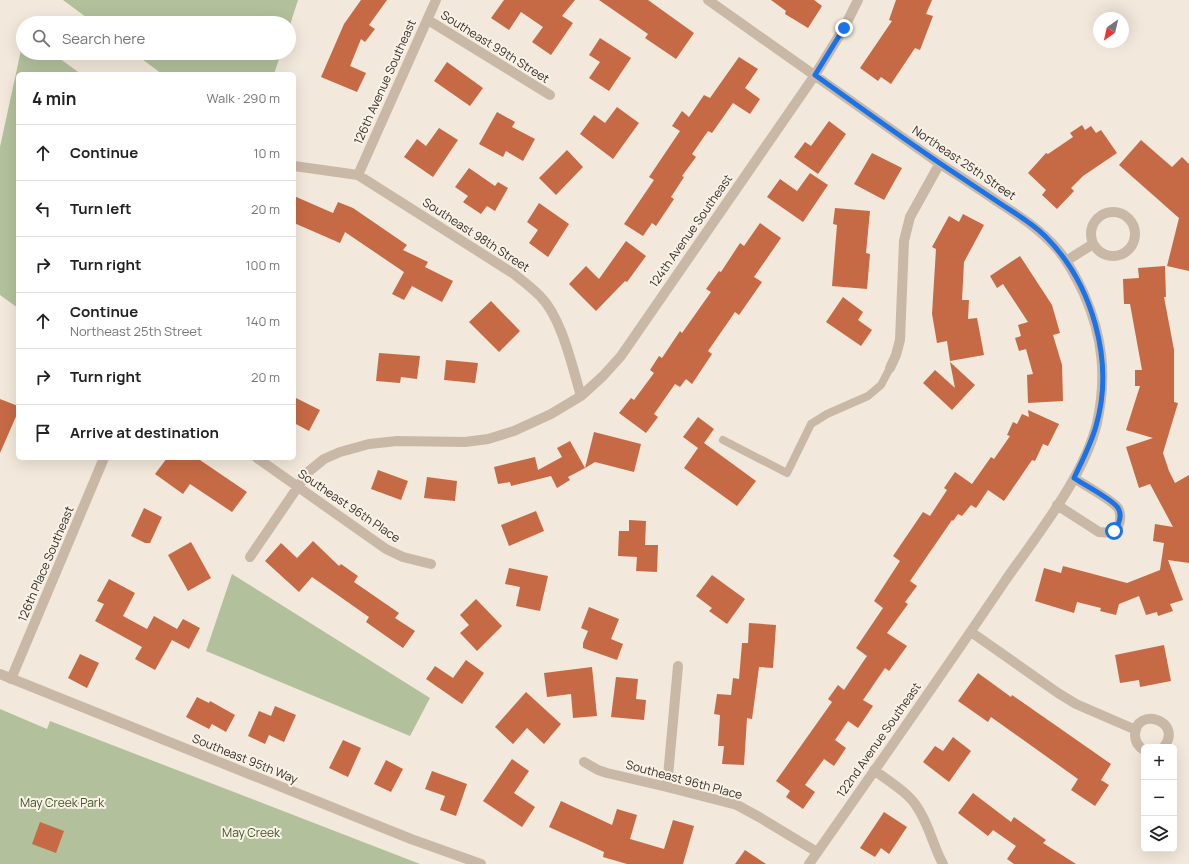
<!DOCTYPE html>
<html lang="en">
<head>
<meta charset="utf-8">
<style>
	body { margin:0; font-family:Manrope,sans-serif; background:#f2f2f2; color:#222 }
	.controls { position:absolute; right:12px; bottom:12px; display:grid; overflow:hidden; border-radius:6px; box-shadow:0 4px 16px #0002 }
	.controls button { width:36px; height:36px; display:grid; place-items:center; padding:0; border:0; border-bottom:1px solid #e0e0e0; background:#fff; color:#222; font:20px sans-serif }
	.compass { position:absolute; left:1093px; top:12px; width:36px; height:36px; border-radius:50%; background:#fff; box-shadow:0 4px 16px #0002; rotate:214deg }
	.stop { position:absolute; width:12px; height:12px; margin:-9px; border:3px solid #1a73e8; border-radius:50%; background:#fff }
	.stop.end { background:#1a73e8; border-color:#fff; box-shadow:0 1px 4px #0008 }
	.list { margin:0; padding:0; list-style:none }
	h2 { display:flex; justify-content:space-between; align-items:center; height:52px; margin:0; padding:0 16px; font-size:17px }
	h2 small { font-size:13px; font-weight:400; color:#767676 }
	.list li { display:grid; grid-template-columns:26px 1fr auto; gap:12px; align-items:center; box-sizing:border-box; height:56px; padding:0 16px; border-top:1px solid #e0e0e0 }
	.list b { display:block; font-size:15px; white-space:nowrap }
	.list p { margin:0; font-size:13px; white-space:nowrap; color:#767676 }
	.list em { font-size:13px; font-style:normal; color:#767676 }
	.icon { flex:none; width:22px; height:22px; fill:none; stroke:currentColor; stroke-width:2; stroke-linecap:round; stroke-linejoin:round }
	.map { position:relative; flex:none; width:1189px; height:864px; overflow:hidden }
	.search { position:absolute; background:#fff; box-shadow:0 4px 16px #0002; left:16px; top:16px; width:280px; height:44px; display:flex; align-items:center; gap:10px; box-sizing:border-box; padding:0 14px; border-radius:22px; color:#767676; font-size:15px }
	.panel { position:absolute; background:#fff; box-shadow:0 4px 16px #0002; left:16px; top:72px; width:280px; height:388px; border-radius:6px }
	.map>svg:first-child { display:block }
	.green { fill:#b2c19b }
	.building { fill:#c56a45 }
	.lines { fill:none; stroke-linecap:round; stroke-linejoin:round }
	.service { stroke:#cab8a7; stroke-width:8 }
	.minor { stroke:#cab8a7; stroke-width:10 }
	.tertiary { stroke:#cab8a7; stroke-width:10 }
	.route { stroke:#1a73e8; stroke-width:5 }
	.labels { text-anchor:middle; stroke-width:4; stroke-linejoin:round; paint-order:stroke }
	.street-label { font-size:12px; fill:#362d28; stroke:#f9f2e7 }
	.park-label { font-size:12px; fill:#44542b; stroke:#f9f2e7 }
</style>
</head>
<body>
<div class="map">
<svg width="1189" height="864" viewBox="0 0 1189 864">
	<rect width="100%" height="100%" fill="#f2e8db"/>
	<path class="green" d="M63,0H298L289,28V23H94Z
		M23,41V53H52L81,74H18V308L0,295V147Z
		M134,53H281L274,74H162Z
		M232,574L430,698L410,736L206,651Z
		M0,709L47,729L50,721L420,864H0Z"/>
	<path class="building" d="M361,0H387L369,25L375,29L365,42L361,39L350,66L366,73L357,92L321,77L344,24Z
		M504,0H575L562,16L573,23L551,55L532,42L543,27L521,12L509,30L491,18Z
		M599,0H648L694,33L676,59L645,38L648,34Z
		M771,0H814L822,6L808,28L785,14L786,11Z
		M896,0H932L926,14L933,16L920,50L915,48L891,84L881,77L878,81L860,68L892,21L889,20Z
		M600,38L631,58L609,91L589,78L600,62L589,55Z
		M739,57L758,69L745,88L760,99L750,114L733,103L712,133L708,131L692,154L696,157L682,176L684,177L671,197L674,199L656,226L652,223L643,236L624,224L654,180L649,177L680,131L672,126L682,111L689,117L704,95L710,98Z
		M447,62L483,88L470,106L434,81Z
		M617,107L639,123L613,159L580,134L594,115L605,123Z
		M497,112L515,122L512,127L535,139L523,161L506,151L503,157L479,144Z
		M829,121L846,134L818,174L794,157L805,142L811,146Z
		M1082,125L1085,130L1091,126L1096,133L1101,130L1117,153L1083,176L1071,188L1074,191L1057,209L1042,195L1046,190L1028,173L1046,153L1048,154L1073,137L1070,133Z
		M439,128L458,140L433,177L404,157L417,139L426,146Z
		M1141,140L1172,167L1182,157L1189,164V271L1167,266L1179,218L1119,165Z
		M567,150L583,167L556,195L539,178Z
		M872,153L902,168L884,200L854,184Z
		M469,168L495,186L498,182L508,188L495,211L487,206L481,214L463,202L468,196L455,187Z
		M810,173L828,185L803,222L767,197L780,179L797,191Z
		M294,196L333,213L338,202L353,208L407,245L403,250L428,262L425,267L453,281L442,302L412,286L404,300L392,294L404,272L345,232L340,243L294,223Z
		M539,203L569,224L548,257L529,243L538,230L527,222Z
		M835,208L870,211L866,253L870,254L867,289L832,286L837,225L833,224Z
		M963,214L984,225L964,262L962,300H969L968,319L977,318L984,355L950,361L947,341L937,343L932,314L936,249L932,247L949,216L959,222Z
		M760,223L781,238L754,277L762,282L739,315L735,312L708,351L712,354L692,384L686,379L680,387L675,384L654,414L658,417L646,433L619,413L631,398L634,400L654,373L650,370L659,356L662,358L680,331L682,333L711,292L706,289L719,271L721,272L740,243L744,246Z
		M626,241L646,256L627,282L625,281L596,311L569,284L586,266L599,279Z
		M1020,256L1052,305L1060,333L1053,335L1062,365L1063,401L1028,403L1027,375L1033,374L1026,349L1019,351L1015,338L1021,336L1018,325L1028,322L1003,284L997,288L990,276Z
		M1165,266L1166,297H1164L1174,350V402L1178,403L1163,453L1169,471L1175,483L1189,475V563L1168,560L1183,600L1170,604L1173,611L1158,616L1157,612L1146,615L1139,596L1119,604L1116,615L1100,611L1101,608L1077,602L1074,613L1035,601L1044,568L1061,573L1063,566L1127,583L1160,570L1164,543L1153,541L1155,524L1173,527L1150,484L1139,488L1126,447L1153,438L1126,430L1140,386H1135V370H1142L1130,304H1124L1123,279L1139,278L1138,268Z
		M843,297L863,312L858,320L872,330L861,346L826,322Z
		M491,301L520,331L499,352L469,322Z
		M379,353L420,356L417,379L401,377L400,383L376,381Z
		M446,360L478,363L475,383L444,380Z
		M950,362L975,385L952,410L923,383L935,370L955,388Z
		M294,397L320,410L309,431L294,423Z
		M0,399L18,406V412L0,453Z
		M1028,410L1059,424L1048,446L1043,444L1035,461L1032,460L1004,501L988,490L976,508L971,505L962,516L958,514L953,521L952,520L910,581L917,586L905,602L908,604L887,633L907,646L889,671L885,668L863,700L873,706L858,728L848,721L835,740L846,748L834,766L824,759L805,785L815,792L803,809L786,797L790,791L776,781L832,702L828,699L838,685L844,690L867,656L856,648L883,608L874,601L900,561L893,556L923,512L930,516L947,490L944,488L955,472L972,484L991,457L994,459L1010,436L1007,435L1013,422L1017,424L1022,414L1029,417Z
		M698,417L714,429L704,443L756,481L737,506L684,468L698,448L683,437Z
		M594,432L641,444L634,472L595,462L585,468Z
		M570,441L585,468L568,477L570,480L557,488L551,476L511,486L510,482L498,484L494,467L535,457L538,470L562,457L557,448Z
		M167,458H197L247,492L232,512L190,484L183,494L155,474Z
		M378,470L408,481L401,500L371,489Z
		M427,477L457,481L455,501L424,498Z
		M144,508L162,517L150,543H145L131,536Z
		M536,511L544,531L509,546L501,525Z
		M629,520L646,521L645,545H658L657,572L636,571L637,557L618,556L619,531H629Z
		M313,541L339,566L341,564L358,576L354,582L399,613L395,618L415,631L403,648L366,622L369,617L312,577L299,592L265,561L281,543L297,558Z
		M191,542L211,578L188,591L168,555Z
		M509,568L548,576L540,611L516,606L520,587L505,584Z
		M712,575L745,599L727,624L709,611L712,608L696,596Z
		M109,579L135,593L123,616L147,629L154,616L177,629L183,619L200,628L189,649L172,640L155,670L135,659L142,647L95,621L104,604L97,601Z
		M476,599L502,626L477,651L460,633L469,625L460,615Z
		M589,607L619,619L611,639L623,644L617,660L583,648V643L588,631L581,628Z
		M749,623L776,625L773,668L759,667L752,719L747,718L744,765L722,764L724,746H718L720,715L714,714L717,694L731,695L733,678L739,679L742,643H748Z
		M1164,645L1171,681L1140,687L1139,680L1120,683L1115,655Z
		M80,654L99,663L87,688L68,678Z
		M466,660L484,673L462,704L426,679L435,666L453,678Z
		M592,667L597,716L573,718L571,694L547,697L544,673Z
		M978,673L1011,697L1012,695L1111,764L1101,780L1109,785L1095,806L1071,790L1078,779L991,717L988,722L958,701Z
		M616,677L638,679L636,699L646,700L644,720L611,717Z
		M526,692L561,724L544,744L527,728L513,744L495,727Z
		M197,697L209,703L210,701L235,715L226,732L212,724L209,729L186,717Z
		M275,706L296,715L284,742L269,735L265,744L248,736L259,711L271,716Z
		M953,737L971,751L949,782L923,762L935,746L943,751Z
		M343,740L361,748L348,777L329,768Z
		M512,759L529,771L514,793L535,807L522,827L483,801Z
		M386,760L403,769L391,792L374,784Z
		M432,771L467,784L456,816L440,810L445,796L425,789Z
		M973,793L1011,822L1014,817L1046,840L1043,843L1076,864H1014L1007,859L1016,846L993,830L988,836L958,813Z
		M561,801L612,825L617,809L637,815L630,839L664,849L673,820L694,826L683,864H627L603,857L604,852L549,827Z
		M884,812L907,827L889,854L881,848L875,857L860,848Z
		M40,822L64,831L56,853L32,844Z
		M745,850L766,864H735Z"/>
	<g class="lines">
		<path class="service" d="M723,440L787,473L811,424L827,414L868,396L881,385L890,368"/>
		<path class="minor" d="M708,0C783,53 858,106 933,159C954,173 975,186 995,200C1018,215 1040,229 1058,250C1069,263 1077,279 1084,294C1103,337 1107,377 1097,423C1084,477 1037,535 1005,581C941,676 875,770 809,864
			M428,20L550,95
			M294,166L358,175L514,274C523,281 532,288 540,296C562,318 572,366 581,396
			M358,175L436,0
			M1091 234a22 22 0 1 1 44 0a22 22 0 1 1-44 0Z
			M1066,261L1093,244
			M890,368L896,355L900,340L904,241L910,217L940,163
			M257,458L386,549L403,557L431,564
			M1057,505L1099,532C1107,533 1113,533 1118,526C1121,521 1121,513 1118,508C1111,499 1084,485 1074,478
			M250,557L308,472L324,459L340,452L369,444L397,441L465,442L488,439L514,431L551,414L581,396L603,376L621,356L815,75L844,28L858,0
			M971,632L1058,693L1076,704L1136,730
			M11,679L104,458
			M1144,750C1139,747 1135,742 1135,735C1135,706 1184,720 1164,747
			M584,762L598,770L607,773L667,787L737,805L759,817L817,852
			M874,770C887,780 909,793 917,807C929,824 933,846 943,864
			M667,787L678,666"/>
		<path class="tertiary" d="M0,674L411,839L481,864"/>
	</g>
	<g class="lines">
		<path class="route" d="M844,28L815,75C857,105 898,135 941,164C962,178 983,192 1004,206C1018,215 1033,224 1045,236C1092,283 1115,361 1096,426C1091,444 1082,461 1074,478C1084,485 1112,499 1118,508C1123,516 1119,524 1114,531"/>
	</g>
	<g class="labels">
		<g class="street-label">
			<text transform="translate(495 47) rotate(32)" y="4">Southeast 99th Street</text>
			<text transform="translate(385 82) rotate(-66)" y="4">126th Avenue Southeast</text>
			<text transform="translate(964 163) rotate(34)" y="4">Northeast 25th Street</text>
			<text transform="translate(691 231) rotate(-55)" y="4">124th Avenue Southeast</text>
			<text transform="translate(476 235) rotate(33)" y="4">Southeast 98th Street</text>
			<text transform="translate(349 506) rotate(34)" y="4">Southeast 96th Place</text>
			<text transform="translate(46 564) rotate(-67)" y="4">126th Place Southeast</text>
			<text transform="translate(879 740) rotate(-55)" y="4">122nd Avenue Southeast</text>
			<text transform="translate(245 759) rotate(22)" y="4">Southeast 95th Way</text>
			<text transform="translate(684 780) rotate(15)" y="4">Southeast 96th Place</text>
		</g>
		<g class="park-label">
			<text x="62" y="807">May Creek Park</text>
			<text x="251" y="837">May Creek</text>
		</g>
	</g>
</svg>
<div class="controls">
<button>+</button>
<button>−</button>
<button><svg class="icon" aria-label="layers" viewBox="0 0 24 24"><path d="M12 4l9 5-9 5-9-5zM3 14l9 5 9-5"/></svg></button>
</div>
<svg class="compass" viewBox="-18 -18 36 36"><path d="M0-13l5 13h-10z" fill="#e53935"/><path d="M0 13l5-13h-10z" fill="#767676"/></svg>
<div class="stop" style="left:1114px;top:531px"></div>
<div class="stop end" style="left:844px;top:28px"></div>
<div class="search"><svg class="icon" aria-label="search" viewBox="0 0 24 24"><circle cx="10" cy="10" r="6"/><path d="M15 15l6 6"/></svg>Search here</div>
<section class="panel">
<h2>4 min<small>Walk · 290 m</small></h2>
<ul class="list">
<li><svg class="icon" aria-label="ahead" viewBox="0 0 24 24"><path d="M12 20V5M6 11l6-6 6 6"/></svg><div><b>Continue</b></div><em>10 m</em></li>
<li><svg class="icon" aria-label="left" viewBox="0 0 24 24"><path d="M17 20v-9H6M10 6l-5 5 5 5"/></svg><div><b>Turn left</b></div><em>20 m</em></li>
<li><svg class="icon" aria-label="right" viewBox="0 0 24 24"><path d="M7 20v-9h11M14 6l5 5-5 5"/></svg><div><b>Turn right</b></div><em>100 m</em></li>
<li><svg class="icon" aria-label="ahead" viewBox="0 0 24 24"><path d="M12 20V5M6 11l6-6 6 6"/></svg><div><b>Continue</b><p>Northeast 25th Street</p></div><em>140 m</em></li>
<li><svg class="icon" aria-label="right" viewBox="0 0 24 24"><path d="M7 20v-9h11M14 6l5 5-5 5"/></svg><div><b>Turn right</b></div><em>20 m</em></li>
<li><svg class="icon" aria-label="arrive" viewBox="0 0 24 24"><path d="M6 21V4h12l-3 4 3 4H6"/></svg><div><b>Arrive at destination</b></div></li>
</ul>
</section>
</div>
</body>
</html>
